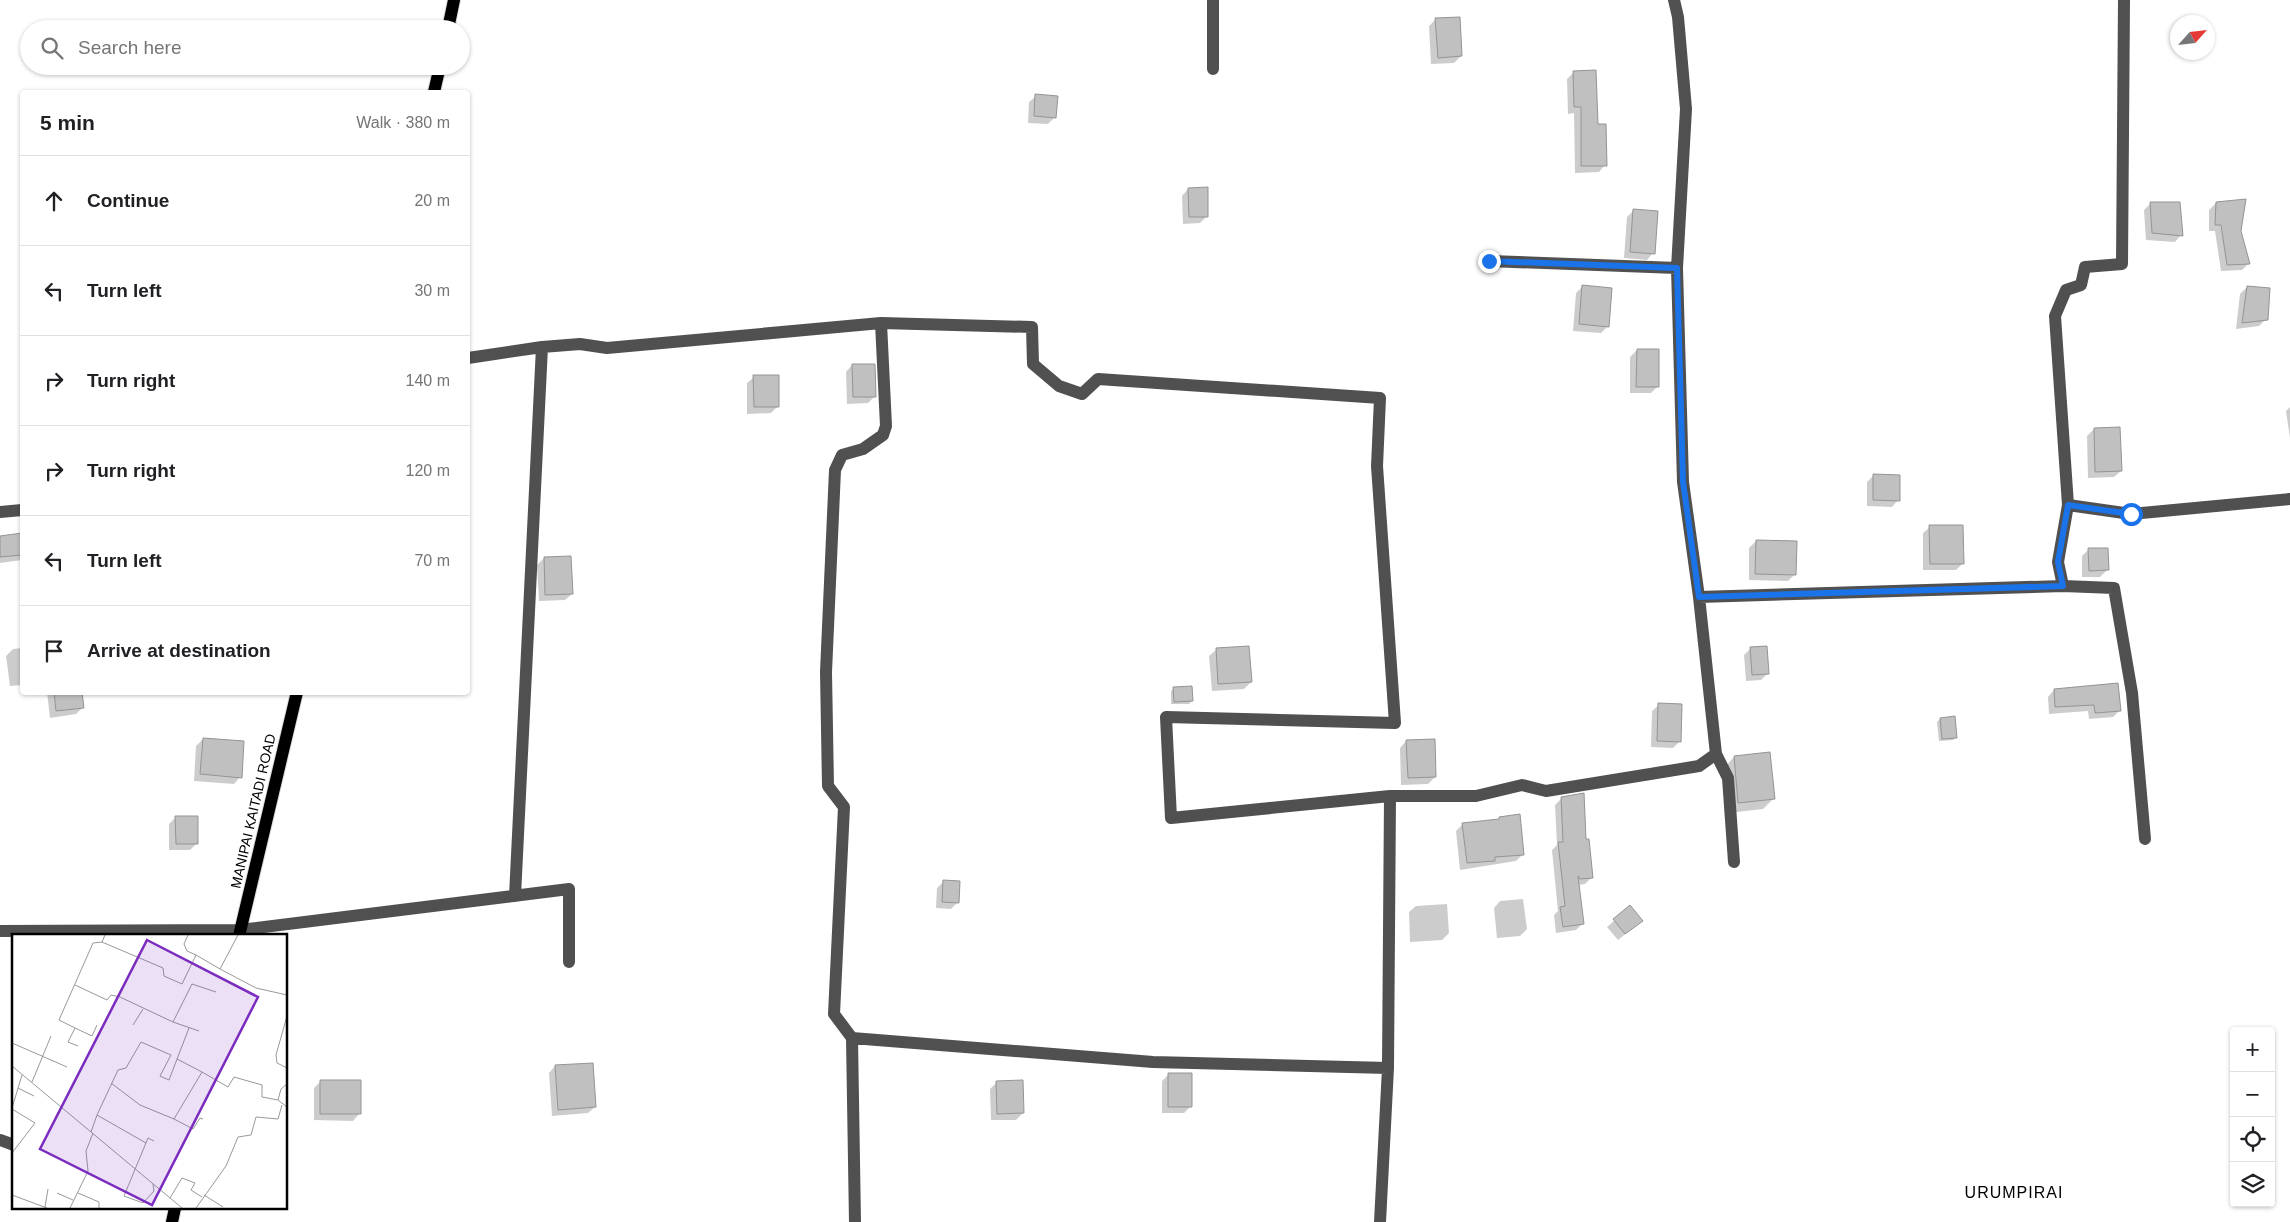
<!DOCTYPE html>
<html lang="en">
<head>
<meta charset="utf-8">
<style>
	body { margin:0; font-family:Helvetica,sans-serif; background:#f6f6f6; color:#202124 }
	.controls { position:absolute; right:15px; bottom:15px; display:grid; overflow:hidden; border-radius:5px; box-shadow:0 1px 4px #0004 }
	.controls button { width:45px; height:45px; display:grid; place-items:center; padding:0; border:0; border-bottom:1px solid #e0e0e0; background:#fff; color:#202124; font:25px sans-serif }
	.compass { position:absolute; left:2170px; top:15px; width:45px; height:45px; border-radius:50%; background:#fff; box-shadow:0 1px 4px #0004; rotate:63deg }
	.stop { position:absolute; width:15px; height:15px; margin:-11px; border:4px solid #1a73e8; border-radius:50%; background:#fff }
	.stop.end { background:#1a73e8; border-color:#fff; box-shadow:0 1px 5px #0008 }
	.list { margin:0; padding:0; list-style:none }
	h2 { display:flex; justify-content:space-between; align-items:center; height:65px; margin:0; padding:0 20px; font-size:21px }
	h2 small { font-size:16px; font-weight:400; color:#757577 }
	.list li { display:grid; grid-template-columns:32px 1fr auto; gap:15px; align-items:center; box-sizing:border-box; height:90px; padding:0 20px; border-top:1px solid #e0e0e0 }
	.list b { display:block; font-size:19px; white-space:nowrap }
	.list em { font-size:16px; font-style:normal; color:#757577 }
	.icon { flex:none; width:28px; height:28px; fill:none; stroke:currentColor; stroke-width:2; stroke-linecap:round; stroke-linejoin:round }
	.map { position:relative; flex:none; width:2290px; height:1222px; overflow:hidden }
	.search { position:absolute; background:#fff; box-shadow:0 1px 4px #0004; left:20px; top:20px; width:450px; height:55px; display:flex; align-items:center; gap:12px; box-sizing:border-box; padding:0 18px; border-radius:28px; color:#757577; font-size:19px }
	.panel { position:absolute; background:#fff; box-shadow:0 1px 4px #0004; left:20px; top:90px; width:450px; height:605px; border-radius:5px }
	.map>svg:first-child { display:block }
	.shadow { fill:#0003 }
	.building { fill:#c0c0c0; stroke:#949494 }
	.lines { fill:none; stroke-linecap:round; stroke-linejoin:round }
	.major-casing { stroke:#dbdbdb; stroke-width:14 }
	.minor { stroke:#505050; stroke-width:12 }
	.major { stroke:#000; stroke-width:12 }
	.route { stroke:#1a73e8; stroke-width:6 }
	.labels { text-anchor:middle; stroke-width:4; stroke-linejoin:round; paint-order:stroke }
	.street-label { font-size:14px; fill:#000; stroke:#fff }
	.quarter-label { font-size:16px; letter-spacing:1px; fill:#000; stroke:#fff }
	.inset-road { fill:none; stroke:#999; stroke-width:1 }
	.view { fill:#7b2cbf; fill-opacity:0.15; stroke:#7b2cbf; stroke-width:2.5 }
	.inset-edge { fill:none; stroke:#000; stroke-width:2.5 }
</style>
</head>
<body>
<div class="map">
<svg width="2290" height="1222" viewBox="0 0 2290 1222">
	<rect width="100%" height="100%" fill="#fff"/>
	<path class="shadow" d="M1436,19L1461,56L1454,63L1431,64L1429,26Z
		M1574,72L1597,125L1605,165L1599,172L1575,173L1574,113L1568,114L1567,79Z
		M1036,96L1055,117L1048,124L1028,123L1029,102Z
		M1188,189L1207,216L1200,223L1183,224L1182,196Z
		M2151,203L2181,235L2175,242L2146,240L2144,210Z
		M2216,203L2249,263L2242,270L2221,271L2215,231H2209V210Z
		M1634,210L1653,253L1647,260L1624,258L1627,217Z
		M1583,286L1608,326L1601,333L1573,331L1576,293Z
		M2247,287L2266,319L2259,326L2236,329L2240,294Z
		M1637,350L1658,386L1651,393H1630V357Z
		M852,365L875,396L868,403L847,404L846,372Z
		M754,377L778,406L771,413L747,414V383Z
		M2290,407V438L2286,411Z
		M2094,429L2121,471L2114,477L2088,478L2087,436Z
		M1874,475L1898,500L1892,507L1867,506V482Z
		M1930,527L1963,563L1956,570H1923V533Z
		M22,534V560L0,563V537Z
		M1756,541L1795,574L1788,581L1749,580V548Z
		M2088,550L2107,570L2100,577H2082V556Z
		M544,558L572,594L565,600L539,601L537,565Z
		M22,648V685L10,686L6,656L13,649Z
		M1751,648L1768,673L1761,680L1746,681L1744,655Z
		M1216,650L1251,682L1244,689L1212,691L1209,656Z
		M1174,688L1192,701L1189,704H1171V691Z
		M2054,690L2119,711L2113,717L2089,719L2088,711L2049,714L2048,697Z
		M47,692H81L83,707L76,714L50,718Z
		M1659,705L1680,741L1673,748L1651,747L1652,711Z
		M1940,719L1956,737L1953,740L1939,741L1937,722Z
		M203,739L240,777L234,784L194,781L196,746Z
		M1406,741L1435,777L1428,784L1401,785L1400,748Z
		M1734,757L1773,799L1763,809L1728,813L1724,768Z
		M1562,798L1585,841L1592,877L1585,884L1578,885L1583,923L1576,930L1556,933L1554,915L1558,911L1552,850L1557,845L1555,805Z
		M176,817L197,843L190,850H169V824Z
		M1500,818L1523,854L1516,861L1460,870L1456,831L1463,824L1497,821Z
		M944,881L958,902L951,909L936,908L937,888Z
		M1523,899L1527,929L1520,936L1497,938L1494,908L1500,901Z
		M1447,904L1449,933L1442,940L1410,942L1409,912L1416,906Z
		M1630,907L1634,927L1618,940L1607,927Z
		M555,1066L595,1107L588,1113L552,1116L549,1073Z
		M1169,1074L1191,1106L1184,1113H1162V1081Z
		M321,1081L359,1114L353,1121L314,1120V1088Z
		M997,1082L1023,1113L1016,1120H991L990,1089Z"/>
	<path class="building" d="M1460,17L1462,56L1438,58L1435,18Z
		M1596,70L1598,124H1606L1607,166H1581V107H1574L1573,71Z
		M1035,94L1058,96L1056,118L1034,116Z
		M1208,187V217H1189L1188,188Z
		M2246,199L2241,231L2250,264L2227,265L2221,225H2215L2216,202Z
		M2150,202H2180L2183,236L2152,233Z
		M1633,209L1658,211L1655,254L1630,252Z
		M1582,285L1612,288L1609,327L1579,324Z
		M2247,286L2270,288L2268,320L2242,323Z
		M1637,349H1659V387H1636Z
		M852,364H875L876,397H853Z
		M753,375H779V407H754Z
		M2120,427L2122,471L2095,472L2094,428Z
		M1873,474L1900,475V501L1873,500Z
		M1929,525H1963L1964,564H1930Z
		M22,533V555L0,557V536Z
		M1756,540L1797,541L1796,575L1755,574Z
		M2088,548H2108L2109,570L2089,571Z
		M571,556L573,594L545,595L544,557Z
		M1249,646L1252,682L1218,684L1216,648Z
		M1767,646L1769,674L1752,675L1750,647Z
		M2118,683L2121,711L2095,713L2094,705L2055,707L2054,689Z
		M1192,686L1193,701L1174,702L1173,687Z
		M54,692H82L84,708L56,711Z
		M1658,703L1682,704L1681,742L1657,741Z
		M1955,716L1957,738L1942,739L1940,718Z
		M203,738L244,741L242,778L200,774Z
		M1435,739L1436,777L1408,778L1406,740Z
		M1770,752L1775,799L1738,803L1734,756Z
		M1584,793L1586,839H1589L1593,878L1580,879L1578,876L1584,924L1563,927L1560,907L1565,906L1558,842H1563L1561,797Z
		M1520,814L1524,855L1495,857V861L1467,863L1462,823L1499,819V817Z
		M175,816H198V844H176Z
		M943,880L960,881L959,903L942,902Z
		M1630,905L1643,921L1625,934L1613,919Z
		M593,1063L596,1107L558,1110L555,1065Z
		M1168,1073H1192V1107H1168Z
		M320,1080H361V1114H320Z
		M1023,1080L1024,1113L997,1114L996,1081Z"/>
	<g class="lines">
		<g class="major-casing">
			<path id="major" d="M448,29L454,0
				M434,92L440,66
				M239,936L297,692
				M172,1222L175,1208"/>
		</g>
		<path class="minor" d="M1674,0L1678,17L1686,109L1677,268L1683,482L1699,597L2063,586L2114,588L2132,693L2145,839
			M2124,0L2122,264L2085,267L2081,285L2066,290L2055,316L2068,505L2131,514L2290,499
			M1213,69V0
			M1489,261L1677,268
			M881,323L886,426L883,435L863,449L842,455L835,470L826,672L828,786L844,807L834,1014L852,1038L1153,1062L1388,1068L1390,796
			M542,347L580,344L607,348L881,323L1032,327L1033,364L1059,386L1082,394L1098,379L1380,398L1377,466L1395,723L1166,717L1171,818L1390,796H1476L1522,785L1546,791L1699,766L1716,754
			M468,358L542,347L515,896
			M0,512L22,510
			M2063,586L2058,562L2068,505
			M1699,597L1716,754L1728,778L1734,862
			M0,931L240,930L569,889V962
			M852,1038L855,1222
			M0,1140L14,1145
			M1380,1222L1388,1068"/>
		<use href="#major" class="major"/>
	</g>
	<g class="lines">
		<path class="route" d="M1489,261L1677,268L1683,482L1699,597L2063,586L2058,562L2068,505L2131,514"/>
	</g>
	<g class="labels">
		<g class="street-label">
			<text transform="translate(253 811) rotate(-77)" y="5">MANIPAI KAITADI ROAD</text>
		</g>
		<g class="quarter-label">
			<text x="2014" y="1198">URUMPIRAI</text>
		</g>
	</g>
	<g transform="translate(12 934)">
		<rect width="275" height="275" fill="#fff"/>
		<path class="inset-road" d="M176,1L172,10L175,17L184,21M226,1L208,35L244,54L275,61M90,8L151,34L152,42L170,50L184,21L208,35M63,51L95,66L99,61L108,63L161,88L180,50L204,58M275,82L264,121L265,129L275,134M161,88L187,97M121,91L131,75M63,94L80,102L85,91M0,109L55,133M66,112L56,108L63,94L47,86L81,9L90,8L93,1M0,132L170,274M190,138L216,153L222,143L250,151V163L266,166M20,148L39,102M99,149L128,171L162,185L190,138L165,125M275,150L269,155L266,166L275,173M6,154L22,162M0,174L10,141M0,175L23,189L0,219M85,181L106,136L114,134L129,108L159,121L148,142L157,146L177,94M162,185L181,195L188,184L191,185M79,198L85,181L134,209M141,250L142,257L131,269L112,262L136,204L142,207M45,259L61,266M66,259L87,268V274M0,261L35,274M192,261L211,273M158,264L170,244L183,249L179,256L190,263M33,273L36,255M58,274L76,237L74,217L81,199M184,274L214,232L226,203L239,201L244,183L266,185L270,171"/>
		<path class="view" d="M135,6L246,63L140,271L28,215Z"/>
		<rect width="275" height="275" class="inset-edge"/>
	</g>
</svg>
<div class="controls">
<button>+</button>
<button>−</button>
<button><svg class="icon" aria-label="locate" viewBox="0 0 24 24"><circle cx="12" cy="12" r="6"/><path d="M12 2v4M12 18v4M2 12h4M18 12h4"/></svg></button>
<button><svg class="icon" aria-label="layers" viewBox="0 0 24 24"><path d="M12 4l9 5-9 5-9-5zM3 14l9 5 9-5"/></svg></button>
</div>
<svg class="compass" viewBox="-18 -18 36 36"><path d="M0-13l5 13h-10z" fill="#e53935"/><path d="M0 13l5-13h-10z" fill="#757577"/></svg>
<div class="stop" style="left:2131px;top:514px"></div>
<div class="stop end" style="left:1489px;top:261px"></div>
<div class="search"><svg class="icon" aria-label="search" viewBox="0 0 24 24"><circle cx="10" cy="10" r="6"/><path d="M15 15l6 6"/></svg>Search here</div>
<section class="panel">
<h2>5 min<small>Walk · 380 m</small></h2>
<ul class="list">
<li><svg class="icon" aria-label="ahead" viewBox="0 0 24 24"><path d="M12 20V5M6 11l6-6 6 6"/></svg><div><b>Continue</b></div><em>20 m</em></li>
<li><svg class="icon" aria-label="left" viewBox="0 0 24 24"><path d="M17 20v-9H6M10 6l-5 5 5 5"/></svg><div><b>Turn left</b></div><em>30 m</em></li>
<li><svg class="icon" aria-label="right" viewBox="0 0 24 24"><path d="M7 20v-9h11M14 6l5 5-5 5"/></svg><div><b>Turn right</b></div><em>140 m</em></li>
<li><svg class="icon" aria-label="right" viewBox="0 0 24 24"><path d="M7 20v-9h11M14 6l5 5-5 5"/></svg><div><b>Turn right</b></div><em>120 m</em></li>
<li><svg class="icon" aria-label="left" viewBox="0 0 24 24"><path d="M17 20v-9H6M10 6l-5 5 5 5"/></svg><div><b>Turn left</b></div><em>70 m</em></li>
<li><svg class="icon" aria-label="arrive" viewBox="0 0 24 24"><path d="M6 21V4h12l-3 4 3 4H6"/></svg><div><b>Arrive at destination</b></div></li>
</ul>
</section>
</div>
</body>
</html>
